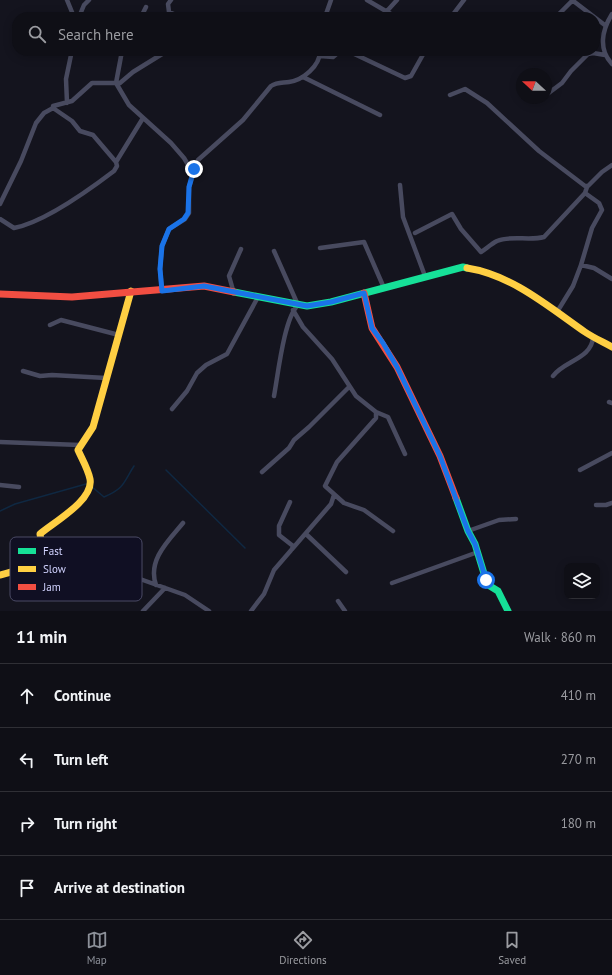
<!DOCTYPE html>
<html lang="en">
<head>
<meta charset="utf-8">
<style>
	body { margin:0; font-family:"PT Sans",sans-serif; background:#1d1d23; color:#f1f3f6 }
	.controls { position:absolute; right:12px; bottom:12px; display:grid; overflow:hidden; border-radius:8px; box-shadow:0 2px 10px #0003 }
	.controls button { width:36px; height:36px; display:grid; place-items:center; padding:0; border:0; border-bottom:1px solid #2f2f35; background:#0f0f16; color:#f1f3f6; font:20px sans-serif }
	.compass { position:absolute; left:516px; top:68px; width:36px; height:36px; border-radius:50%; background:#0f0f16; box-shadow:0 2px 10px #0003; rotate:291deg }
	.stop { position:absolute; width:12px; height:12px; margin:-9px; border:3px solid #1a73e8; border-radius:50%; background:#fff }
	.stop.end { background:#1a73e8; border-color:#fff; box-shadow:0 1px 4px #0008 }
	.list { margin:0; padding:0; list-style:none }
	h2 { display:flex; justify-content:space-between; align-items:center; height:52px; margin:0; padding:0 16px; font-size:17px }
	h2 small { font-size:13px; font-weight:400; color:#9b9ca1 }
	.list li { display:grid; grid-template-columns:26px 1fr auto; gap:12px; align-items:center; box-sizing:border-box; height:64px; padding:0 16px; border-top:1px solid #2f2f35 }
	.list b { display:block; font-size:15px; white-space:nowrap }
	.list em { font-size:13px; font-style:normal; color:#9b9ca1 }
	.icon { flex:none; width:22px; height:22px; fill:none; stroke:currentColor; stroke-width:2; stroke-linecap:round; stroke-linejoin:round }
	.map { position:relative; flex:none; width:612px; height:611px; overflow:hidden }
	.search { position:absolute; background:#0f0f16; box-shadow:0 2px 10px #0003; left:12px; right:12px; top:12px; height:44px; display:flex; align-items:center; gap:10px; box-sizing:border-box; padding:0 14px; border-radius:16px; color:#9b9ca1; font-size:15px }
	.sheet { height:308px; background:#0f0f16 }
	nav { display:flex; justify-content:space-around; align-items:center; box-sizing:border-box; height:56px; border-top:1px solid #2f2f35; background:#0f0f16; font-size:11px; color:#9b9ca1 }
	nav a { display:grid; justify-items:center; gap:2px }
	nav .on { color:#8c9099 }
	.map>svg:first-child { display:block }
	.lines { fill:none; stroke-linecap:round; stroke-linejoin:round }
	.stream { stroke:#0f2842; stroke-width:1.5 }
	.street { stroke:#484a5f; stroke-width:4.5 }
	.fast { stroke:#16e098; stroke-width:7 }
	.slow { stroke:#ffcf43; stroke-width:7 }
	.jam { stroke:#f24e42; stroke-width:7 }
	.route { stroke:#1a73e8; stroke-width:5 }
	.key { fill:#100f23; stroke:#4a4a65; stroke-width:1 }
	.key-label { font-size:11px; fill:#d1d2fe }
</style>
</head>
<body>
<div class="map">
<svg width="612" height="611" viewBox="0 0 612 611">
	<rect width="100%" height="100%" fill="#14141e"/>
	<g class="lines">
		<path class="stream" d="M166,470L245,548
			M91,486L104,497C125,488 123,483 134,466
			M0,511L15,504L86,484"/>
		<path class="street" d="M67,0L74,17
			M171,0L168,4L169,12L181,17
			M367,0L396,17
			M572,0L606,26
			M387,11L397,0
			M612,14C602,30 598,49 612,64
			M79,17L84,5L89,0
			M141,17L146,7
			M325,17L331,0
			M451,17L464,0
			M556,17L573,0
			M122,51L116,83L129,105L171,143L184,158L193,173
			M348,51L405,78L411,76L425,51
			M320,56L333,57L340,51
			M303,77L380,115
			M450,95L465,89L487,103L539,151L585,186H588L602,172L612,165
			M546,95L562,83L571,71L588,54L593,53L605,55
			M67,103L66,79L71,55L70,51
			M116,162L143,118
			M400,185L403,217L425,276
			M0,204L21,161L36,123L44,113L53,108V106L72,101L92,83H120L133,72L167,51
			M0,219L14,228C45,222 89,190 114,171L117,166L116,162L93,135L80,131L72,121L53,108
			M415,233L452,214L461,229L481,252C486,249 491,244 497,241C511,235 529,241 544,237L585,193L587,187
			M320,248L364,242L384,288
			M274,251L298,305C284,318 278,375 274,396
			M581,265L592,228L602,210L599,203L585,193
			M233,290L229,276L241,249
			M162,291L160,269L162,246L169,229L185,219L189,213V187L198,160L243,120L271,86C277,82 282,83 289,82C303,80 320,66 320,51
			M293,310L303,327L332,359L356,396L376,412L388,417L405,454
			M557,312L573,286L581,265L594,268L612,279
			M50,325L61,320L119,335
			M23,371L40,376L52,375L106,378
			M553,376C563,361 592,359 593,337
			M609,402L612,403
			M172,409L187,391L197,373L206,365L227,354L258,297
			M376,412V418L337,462L325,486L344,503L364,510L393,531
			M0,442L80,445
			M580,470L612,453
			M262,472L289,448L294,440L309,427L349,387
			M0,485L19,487
			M290,502L279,526V535L293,546L292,549
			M596,505H606L612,503
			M468,531L499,520L516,519
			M306,534L346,572
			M140,579L185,595L209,611
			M392,583L478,552
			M156,585C147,560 169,540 183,523
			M338,601L345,611
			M143,611L165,588
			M251,611L264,594L274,570L331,504L334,495"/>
		<path class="fast" d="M234,292L307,306L331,302L463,267L467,268
			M456,498L468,531L475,544L486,580L485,583L498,591L508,611"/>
		<path class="slow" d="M467,268C512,275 549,307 585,332C594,338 603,342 612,347
			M0,575C15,571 36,567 43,552L40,534C54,522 94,500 90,479C88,469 82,459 78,450L93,427L131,291"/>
		<path class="jam" d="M364,293L372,328L397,367L440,456L456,498
			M0,294L72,297L204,286L234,292"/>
	</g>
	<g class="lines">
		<path class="route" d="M194,169L189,187L188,213L184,219L169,229L162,246L160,269L162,291L204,286L307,306L331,302L364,293L372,328L383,343L397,367L440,456L468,531L475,544L486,580"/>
	</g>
	<rect x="10" y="537" width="132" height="64" rx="6" class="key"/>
	<rect x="18" y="548" width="18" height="6" fill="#16e098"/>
	<rect x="18" y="566" width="18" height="6" fill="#ffcf43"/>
	<rect x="18" y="584" width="18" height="6" fill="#f24e42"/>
	<g class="key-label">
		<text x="43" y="555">Fast</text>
		<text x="43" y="573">Slow</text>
		<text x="43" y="591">Jam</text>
	</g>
</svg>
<div class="controls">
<button><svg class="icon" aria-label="layers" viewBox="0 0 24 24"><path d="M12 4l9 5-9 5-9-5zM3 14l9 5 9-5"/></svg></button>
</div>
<svg class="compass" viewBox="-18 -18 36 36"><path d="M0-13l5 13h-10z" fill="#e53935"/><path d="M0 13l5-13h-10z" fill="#9b9ca1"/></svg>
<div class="stop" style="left:486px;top:580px"></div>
<div class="stop end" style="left:194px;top:169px"></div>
<div class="search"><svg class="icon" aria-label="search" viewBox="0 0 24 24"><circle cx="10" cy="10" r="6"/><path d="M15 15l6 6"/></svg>Search here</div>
</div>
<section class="sheet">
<h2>11 min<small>Walk · 860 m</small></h2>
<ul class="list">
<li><svg class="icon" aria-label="ahead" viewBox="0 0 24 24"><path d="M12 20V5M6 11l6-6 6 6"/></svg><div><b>Continue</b></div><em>410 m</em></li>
<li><svg class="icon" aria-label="left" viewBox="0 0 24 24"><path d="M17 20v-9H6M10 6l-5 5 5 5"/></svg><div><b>Turn left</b></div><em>270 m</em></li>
<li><svg class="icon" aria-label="right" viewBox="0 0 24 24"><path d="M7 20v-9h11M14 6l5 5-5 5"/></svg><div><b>Turn right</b></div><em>180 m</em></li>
<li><svg class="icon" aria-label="arrive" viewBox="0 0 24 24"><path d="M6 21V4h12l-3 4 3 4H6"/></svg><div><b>Arrive at destination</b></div></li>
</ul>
</section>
<nav>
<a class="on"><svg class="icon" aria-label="map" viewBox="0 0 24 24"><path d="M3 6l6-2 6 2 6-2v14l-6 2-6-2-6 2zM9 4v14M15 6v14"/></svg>Map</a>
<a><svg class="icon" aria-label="directions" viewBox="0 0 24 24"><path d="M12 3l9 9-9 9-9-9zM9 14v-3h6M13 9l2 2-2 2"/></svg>Directions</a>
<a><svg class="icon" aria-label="saved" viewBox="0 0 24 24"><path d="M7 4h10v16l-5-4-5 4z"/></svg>Saved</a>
</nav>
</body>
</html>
